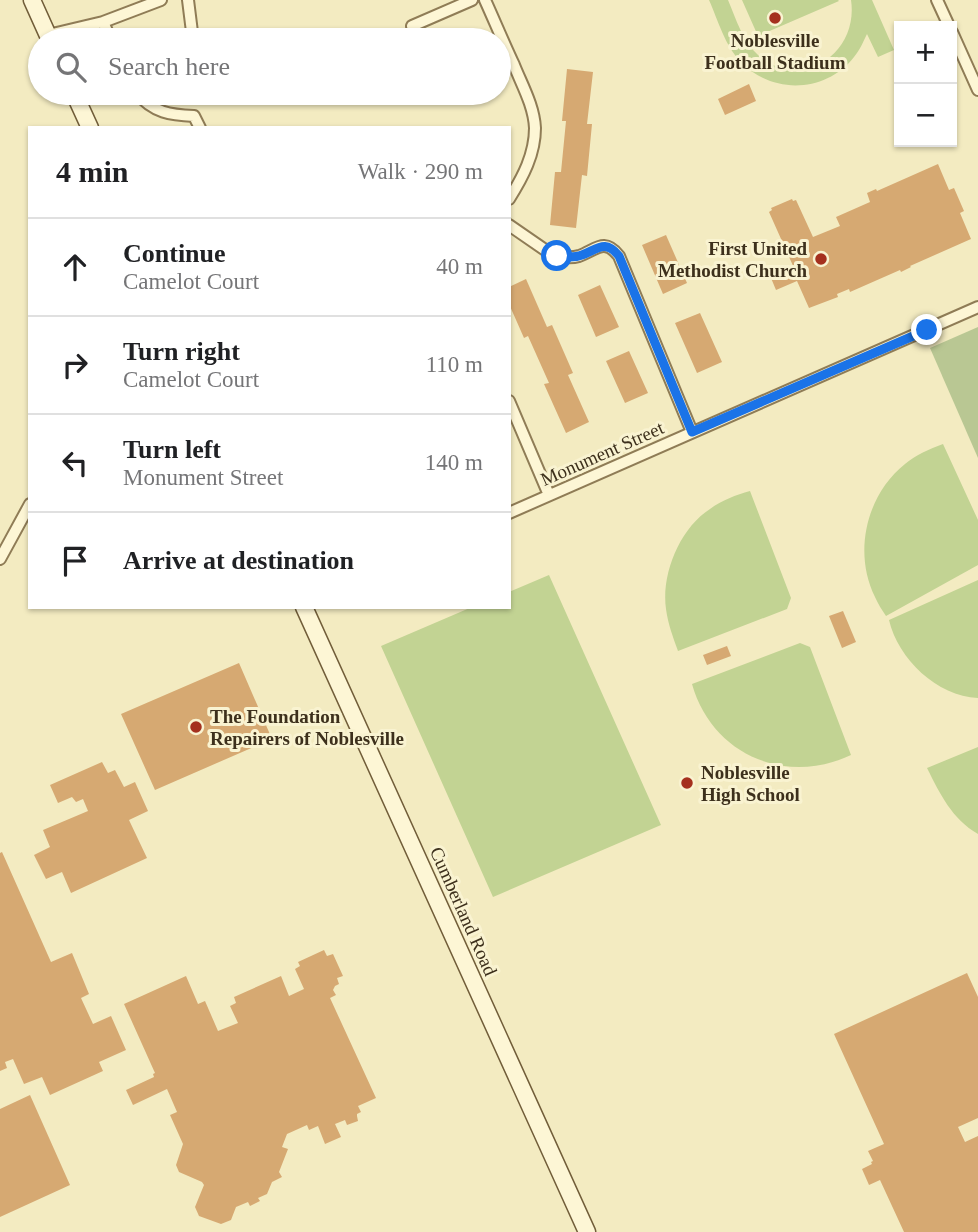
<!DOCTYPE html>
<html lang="en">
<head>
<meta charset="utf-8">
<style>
	body { margin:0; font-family:Georgia,serif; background:#f6f6f6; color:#202124 }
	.controls { position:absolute; right:21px; top:21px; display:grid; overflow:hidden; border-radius:0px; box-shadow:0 2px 5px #0004 }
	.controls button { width:63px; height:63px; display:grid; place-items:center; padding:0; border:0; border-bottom:2px solid #e0e0e0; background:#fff; color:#202124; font:35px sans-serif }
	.stop { position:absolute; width:21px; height:21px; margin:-16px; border:5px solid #1a73e8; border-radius:50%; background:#fff }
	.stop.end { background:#1a73e8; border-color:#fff; box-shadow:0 2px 7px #0008 }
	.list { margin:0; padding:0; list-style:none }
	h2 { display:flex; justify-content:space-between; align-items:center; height:91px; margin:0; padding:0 28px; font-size:30px }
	h2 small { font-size:23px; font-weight:400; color:#757577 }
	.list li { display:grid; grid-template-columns:46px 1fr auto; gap:21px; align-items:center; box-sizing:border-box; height:98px; padding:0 28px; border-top:2px solid #e0e0e0 }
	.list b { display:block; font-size:26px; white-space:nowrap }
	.list p { margin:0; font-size:23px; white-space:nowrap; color:#757577 }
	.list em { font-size:23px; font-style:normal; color:#757577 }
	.icon { flex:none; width:38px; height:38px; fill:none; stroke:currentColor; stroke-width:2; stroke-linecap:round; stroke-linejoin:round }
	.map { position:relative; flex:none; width:978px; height:1232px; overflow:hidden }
	.search { position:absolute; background:#fff; box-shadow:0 2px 5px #0004; left:28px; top:28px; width:483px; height:77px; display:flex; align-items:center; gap:18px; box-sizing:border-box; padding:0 24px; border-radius:38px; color:#757577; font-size:26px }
	.panel { position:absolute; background:#fff; box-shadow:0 2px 5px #0004; left:28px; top:126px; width:483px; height:483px; border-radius:0px }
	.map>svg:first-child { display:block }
	.green { fill:#c2d393 }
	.cemetery { fill:#b9c793 }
	.building { fill:#d6a972 }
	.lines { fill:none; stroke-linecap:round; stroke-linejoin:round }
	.street-casing { stroke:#8f7c56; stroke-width:14 }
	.secondary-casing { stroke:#715d39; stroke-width:19 }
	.street { stroke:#fdf6d5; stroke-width:10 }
	.secondary { stroke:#fdf6d5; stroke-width:16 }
	.route { stroke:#1a73e8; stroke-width:9 }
	.poi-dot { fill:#a5301e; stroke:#f9f3d1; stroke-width:2.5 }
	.labels { text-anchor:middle; stroke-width:6; stroke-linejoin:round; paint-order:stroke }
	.poi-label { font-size:19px; font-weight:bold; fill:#3d301c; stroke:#f9f3d1; text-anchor:start }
	.street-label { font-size:19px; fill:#3d301c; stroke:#f9f3d1 }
</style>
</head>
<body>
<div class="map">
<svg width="978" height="1232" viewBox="0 0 978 1232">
	<rect width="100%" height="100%" fill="#f3ebc1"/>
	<path class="green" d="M709,0H728C736,19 743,42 759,56C802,92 859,53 851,0H872L894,50L878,57L867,34C863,42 860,50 854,57C826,93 772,95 741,62C725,46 718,20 709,0Z
		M742,0H838L839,1L758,36Z
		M943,444L978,520V565L886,616C882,610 878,604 875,597C853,553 866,495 905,464C916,455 929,449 943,444Z
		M750,491L791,598L787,609L678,651C673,637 668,624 666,609C661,574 680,528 710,509C722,500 736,495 750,491Z
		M549,575L661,825L493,897L381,646L472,607H509V592Z
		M978,580V698C937,696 898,659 889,620Z
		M800,643L810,647L851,755C786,786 712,755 692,684Z
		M978,747V834C952,819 940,794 927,768Z"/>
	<path class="cemetery" d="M978,327V458L930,348Z"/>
	<path class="building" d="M567,69L593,72L587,124H592L587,176L582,175L576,228L550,225L555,172H561L566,121H562Z
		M749,84L756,101L725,115L718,99Z
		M938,164L949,190L954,188L964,211L960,213L971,239L910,266L911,267L901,272L900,270L850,292L849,289L837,294L838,297L809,308L797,281L776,290L771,278L794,268L769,212L772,210L771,208L792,199L793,201L796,200L813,237L840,226L836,217L870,202L867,193L876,189L877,191Z
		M666,235L687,283L663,294L642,245Z
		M526,279L547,327L552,325L573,373L568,375L589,422L566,433L544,384L549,383L528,336L524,338L509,304V287Z
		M600,285L619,327L596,337L578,295Z
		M700,313L722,362L697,373L675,323Z
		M629,351L648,393L625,403L606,361Z
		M843,611L856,642L842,648L829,616Z
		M727,646L731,656L707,665L703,655Z
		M239,663L272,739L155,790L121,714Z
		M102,762L108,773L115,770L124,787L135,782L148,811L129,820L147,858L71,893L62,872L46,879L34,855L50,847L43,830L88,811L83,799L76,802L72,797L58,803L50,785Z
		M2,852L51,962L72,953L89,994L81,998L93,1024L111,1016L126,1050L99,1062L103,1071L50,1095L42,1077L24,1084L13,1059L5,1062L7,1068L0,1071V853Z
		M324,950L327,956L333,954L343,976L337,978L339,984L335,986L333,990L336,995L330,998L376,1098L358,1106L361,1112L357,1114V1116L358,1121L347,1125L345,1120L335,1124L341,1137L325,1144L318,1126L309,1130L307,1125L287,1134L282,1147L288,1149L279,1172L282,1177L272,1182L267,1194L258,1198L260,1201L250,1206L248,1202L236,1207L231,1220L221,1224L199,1216L195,1207L204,1185L202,1182L179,1172L176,1165L183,1144L170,1115L177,1112L167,1089L133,1105L126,1090L154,1077L153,1074L155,1073L124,1004L186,976L198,1004L205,1001L218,1031L238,1023L230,1006L236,1003L234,997L281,976L289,996L304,989L295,969L300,966L298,962Z
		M967,973L978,997V1118L958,1127L965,1142L978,1136V1232H904L880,1180L869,1185L862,1169L872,1164L871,1162L873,1161L868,1151L884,1144L834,1034Z
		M30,1095L70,1185L0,1217V1109Z"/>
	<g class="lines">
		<g class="street-casing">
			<path id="street" d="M188,0L193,40
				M485,0C495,22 504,44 514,65C522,85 534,106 535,128C535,154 523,177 509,199
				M937,0L949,26
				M103,22L111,40
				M952,32L978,90
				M48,35L103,22L161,0
				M418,40L412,26L472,0
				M137,93C153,113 171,115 194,116L200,128
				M509,225L551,254C560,257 569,259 579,256C596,250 604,237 619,256L692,432
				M509,401L549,495
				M509,513L978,307
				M0,559L30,504"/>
		</g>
		<g class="secondary-casing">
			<path id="secondary" d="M32,0L50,40
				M74,93L90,128
				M304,607L587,1232"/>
		</g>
		<use href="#street" class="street"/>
		<use href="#secondary" class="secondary"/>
	</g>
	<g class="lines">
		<path class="route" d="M557,256C566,257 574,258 582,255C598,249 605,239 619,256L692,432L927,330"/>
	</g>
	<g class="poi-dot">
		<circle cx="775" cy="18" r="7"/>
		<circle cx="821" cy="259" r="7"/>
		<circle cx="196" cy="727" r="7"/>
		<circle cx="687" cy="783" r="7"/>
	</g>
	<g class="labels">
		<g class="poi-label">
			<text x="775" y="47" text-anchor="middle">Noblesville<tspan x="775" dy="22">Football Stadium</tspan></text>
			<text x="807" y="255" text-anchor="end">First United<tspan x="807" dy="22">Methodist Church</tspan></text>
			<text x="210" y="723">The Foundation<tspan x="210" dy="22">Repairers of Noblesville</tspan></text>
			<text x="701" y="779">Noblesville<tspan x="701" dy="22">High School</tspan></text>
		</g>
		<g class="street-label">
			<text transform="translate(602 453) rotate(-24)" y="7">Monument Street</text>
			<text transform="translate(464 911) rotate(66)" y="7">Cumberland Road</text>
		</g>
	</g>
</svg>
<div class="controls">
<button>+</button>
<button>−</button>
</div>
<div class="stop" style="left:557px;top:256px"></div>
<div class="stop end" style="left:927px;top:330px"></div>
<div class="search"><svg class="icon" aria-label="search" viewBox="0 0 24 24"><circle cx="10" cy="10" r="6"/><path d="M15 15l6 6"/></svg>Search here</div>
<section class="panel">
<h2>4 min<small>Walk · 290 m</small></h2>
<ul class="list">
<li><svg class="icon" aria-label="ahead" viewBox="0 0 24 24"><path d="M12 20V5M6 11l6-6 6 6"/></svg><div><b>Continue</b><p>Camelot Court</p></div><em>40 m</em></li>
<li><svg class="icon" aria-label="right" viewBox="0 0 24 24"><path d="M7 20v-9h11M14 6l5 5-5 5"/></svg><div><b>Turn right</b><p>Camelot Court</p></div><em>110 m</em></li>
<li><svg class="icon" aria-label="left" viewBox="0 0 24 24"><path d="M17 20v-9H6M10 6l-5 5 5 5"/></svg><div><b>Turn left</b><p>Monument Street</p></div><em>140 m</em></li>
<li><svg class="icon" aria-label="arrive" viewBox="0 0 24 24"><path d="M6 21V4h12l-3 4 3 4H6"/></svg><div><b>Arrive at destination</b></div></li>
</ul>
</section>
</div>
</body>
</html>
